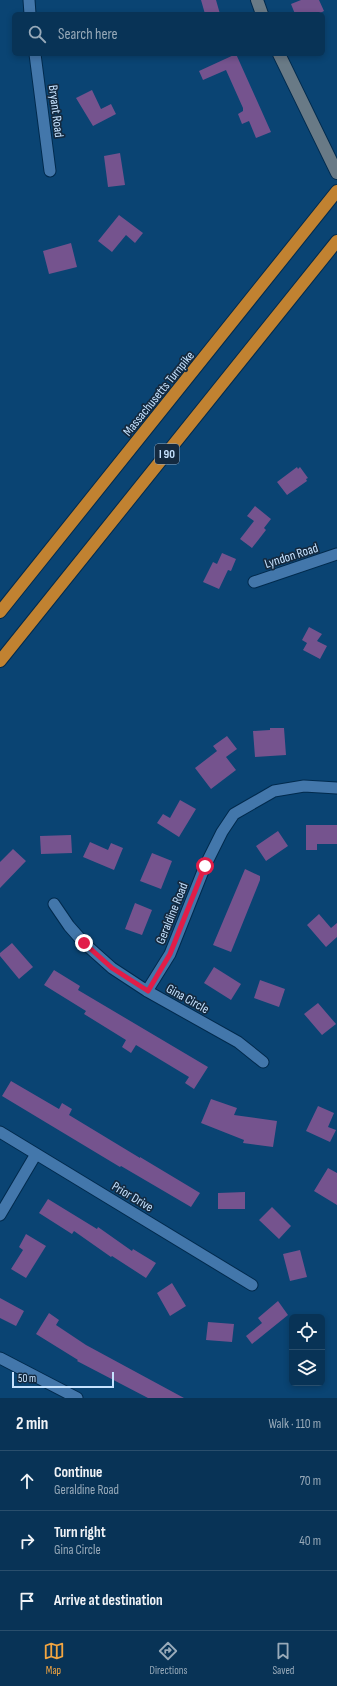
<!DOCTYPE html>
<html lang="en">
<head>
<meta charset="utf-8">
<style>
	body { margin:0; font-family:"Sofia Sans Condensed",sans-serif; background:#163f60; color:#f1f3f6 }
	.controls { position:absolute; right:12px; bottom:12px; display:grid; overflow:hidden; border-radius:6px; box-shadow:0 2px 6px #0003 }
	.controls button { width:36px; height:36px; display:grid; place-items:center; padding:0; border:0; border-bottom:1px solid #294e6c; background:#083356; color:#f1f3f6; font:20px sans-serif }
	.scale { position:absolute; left:12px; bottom:10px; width:102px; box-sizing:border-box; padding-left:4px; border:2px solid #c6e2fe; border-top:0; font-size:11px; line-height:14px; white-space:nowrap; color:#c6e2fe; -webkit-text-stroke:3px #142a40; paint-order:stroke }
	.stop { position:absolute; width:12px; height:12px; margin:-9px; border:3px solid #e11d48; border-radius:50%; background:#fff }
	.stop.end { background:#e11d48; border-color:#fff; box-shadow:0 1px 4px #0008 }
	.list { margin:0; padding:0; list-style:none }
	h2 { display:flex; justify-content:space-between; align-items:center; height:52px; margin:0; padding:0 16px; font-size:17px }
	h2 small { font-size:13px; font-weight:400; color:#98aab9 }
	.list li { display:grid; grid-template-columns:26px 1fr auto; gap:12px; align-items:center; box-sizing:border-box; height:60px; padding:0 16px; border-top:1px solid #294e6c }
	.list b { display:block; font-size:15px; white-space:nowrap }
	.list p { margin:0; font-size:13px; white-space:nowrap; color:#98aab9 }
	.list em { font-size:13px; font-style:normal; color:#98aab9 }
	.icon { flex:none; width:22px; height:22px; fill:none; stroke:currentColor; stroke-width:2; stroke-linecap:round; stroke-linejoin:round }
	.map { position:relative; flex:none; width:337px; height:1398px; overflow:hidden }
	.search { position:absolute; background:#083356; box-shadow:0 2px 6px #0003; left:12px; right:12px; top:12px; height:44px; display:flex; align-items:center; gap:10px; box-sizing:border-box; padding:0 14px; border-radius:6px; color:#98aab9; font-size:15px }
	.sheet { height:232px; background:#083356 }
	nav { display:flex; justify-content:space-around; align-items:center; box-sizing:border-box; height:56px; border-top:1px solid #294e6c; background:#083356; font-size:11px; color:#98aab9 }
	nav a { display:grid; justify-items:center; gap:2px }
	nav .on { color:#f2a541 }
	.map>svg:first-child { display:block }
	.building { fill:#75538e }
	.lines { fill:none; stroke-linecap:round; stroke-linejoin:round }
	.street-casing { stroke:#002a4d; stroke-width:13 }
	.secondary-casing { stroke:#002a4d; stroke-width:14 }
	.highway-casing { stroke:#002a4d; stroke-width:14 }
	.street { stroke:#4377ab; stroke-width:11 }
	.secondary { stroke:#697a86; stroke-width:12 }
	.highway { stroke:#c18231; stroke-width:12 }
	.route { stroke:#e11d48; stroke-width:5 }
	.labels { text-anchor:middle; stroke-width:3.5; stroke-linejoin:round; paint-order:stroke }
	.shield { fill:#142a40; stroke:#91abc5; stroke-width:1 }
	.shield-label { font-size:12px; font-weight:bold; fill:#c6e2fe }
	.street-label { font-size:13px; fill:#c6e2fe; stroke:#142a40 }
</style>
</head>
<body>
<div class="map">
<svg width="337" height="1398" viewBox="0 0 337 1398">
	<rect width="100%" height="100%" fill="#0a4473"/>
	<path class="building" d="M201,0H216L220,14H205Z
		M301,0H319L324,11L318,14H295L291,4Z
		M236,54L271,132L256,138L249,121L242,124L238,114L243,111V108L226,70L203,80L199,71Z
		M92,90L101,109L111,104L116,114L93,126L76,98Z
		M120,153L125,185L108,187L104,156Z
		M119,215L143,233L135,243L126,235L112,252L98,241Z
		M71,243L77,267L49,274L43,251Z
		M297,467L298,469L300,467L308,478L306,479L307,481L287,495L277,482Z
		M255,506L271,519L264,528L266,530L252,548L240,539L254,521L247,516Z
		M222,553L236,559L231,571L228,570L219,589L203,582L213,562L217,564Z
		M309,627L322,634L317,641L327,646L320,659L303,650L307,643L302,640Z
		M270,728H284L286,755L255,757L253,731L270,730Z
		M227,736L237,749L226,757L236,770L211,789L195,768L217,751L213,746Z
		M180,800L196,809L179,837L157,823L163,814L170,818Z
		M306,825H337V844H317V850H306Z
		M278,831L288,846L266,861L256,846Z
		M71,835L72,853L41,854L40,836Z
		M90,842L108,850L111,843L123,848L114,870L83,857Z
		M13,849L26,861L0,888V862Z
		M152,853L172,861L161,889L140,881Z
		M245,869L260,876V880L231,952L213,945Z
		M135,903L152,910L142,935L125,929Z
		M319,914L331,928L337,923V937L326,947L307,925Z
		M12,943L33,967L19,979L0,956V953Z
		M214,967L241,984L231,1000L204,983Z
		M54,970L80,986L78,990L208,1067L194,1089L185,1083L189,1077L136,1045L131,1053L122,1047L126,1040L84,1014L86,1011L44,985Z
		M260,980L285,989L279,1007L254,998Z
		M318,1003L336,1024L322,1035L304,1014Z
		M11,1081L59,1109L62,1103L72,1109L69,1115L140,1158V1157L200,1193L191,1207L121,1166L120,1167L2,1096Z
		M211,1099L237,1108L234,1115L277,1121L273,1147L243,1143L244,1140L201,1123Z
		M318,1106L334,1113L328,1127L336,1130L330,1142L306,1131Z
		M328,1168L337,1173V1205L314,1191Z
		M245,1192V1209H218V1193Z
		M48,1199L97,1229L98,1227L132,1251L133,1249L156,1263L146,1278L112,1256L111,1257L74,1231L72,1234L39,1213Z
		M272,1207L291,1226L279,1239L259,1220Z
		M26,1234L46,1246L26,1278L11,1269L23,1250L19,1247Z
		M300,1250L307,1277L290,1281L283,1254Z
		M172,1283L186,1306L170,1316L157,1293Z
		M0,1298L24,1311L16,1326L0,1318Z
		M278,1301L288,1315L252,1344L246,1336L262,1323L258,1318Z
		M49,1313L59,1320L56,1325L86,1345L184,1398H148L77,1361L78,1360L36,1334Z
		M208,1322L234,1324L232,1342L206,1340Z"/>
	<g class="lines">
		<g class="street-casing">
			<path id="street" d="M29,0L30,14
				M35,54L50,171
				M254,582L337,554
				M54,904L69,926L84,943L112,968L147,991L238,1042L263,1062
				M147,991L170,954L205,866L222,832L234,814L274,791L304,786L337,788
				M0,1132L252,1285
				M0,1215L36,1154
				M0,1358L77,1398"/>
		</g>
		<g class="secondary-casing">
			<path id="secondary" d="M257,0L262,14
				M279,54L337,173"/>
		</g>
		<g class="highway-casing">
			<path id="highway" d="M0,612L337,191
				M0,661L337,241"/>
		</g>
		<use href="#street" class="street"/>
		<use href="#secondary" class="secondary"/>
		<use href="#highway" class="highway"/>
	</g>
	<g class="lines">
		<path class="route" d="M84,943L112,968L148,991L170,954L205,866"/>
	</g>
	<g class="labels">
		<rect class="shield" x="155" y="444" width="24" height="20" rx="3"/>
		<g class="shield-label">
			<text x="167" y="458">I 90</text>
		</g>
		<g class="street-label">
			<text transform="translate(57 111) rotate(83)" y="5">Bryant Road</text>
			<text transform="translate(158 393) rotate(-51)" y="5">Massachusetts Turnpike</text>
			<text transform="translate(291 555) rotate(-18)" y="5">Lyndon Road</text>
			<text transform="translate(171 913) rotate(-68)" y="5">Geraldine Road</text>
			<text transform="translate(188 998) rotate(29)" y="5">Gina Circle</text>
			<text transform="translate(133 1196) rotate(31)" y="5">Prior Drive</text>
		</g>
	</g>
</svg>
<div class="controls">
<button><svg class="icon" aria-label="locate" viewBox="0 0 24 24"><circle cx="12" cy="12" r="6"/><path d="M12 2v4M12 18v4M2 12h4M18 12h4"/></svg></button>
<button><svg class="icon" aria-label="layers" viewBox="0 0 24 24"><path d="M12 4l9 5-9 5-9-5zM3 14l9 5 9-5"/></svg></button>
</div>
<div class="scale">50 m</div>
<div class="stop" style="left:205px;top:866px"></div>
<div class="stop end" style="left:84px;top:943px"></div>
<div class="search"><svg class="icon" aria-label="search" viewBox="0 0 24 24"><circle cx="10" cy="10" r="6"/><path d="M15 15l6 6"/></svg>Search here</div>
</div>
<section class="sheet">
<h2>2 min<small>Walk · 110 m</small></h2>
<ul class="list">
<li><svg class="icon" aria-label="ahead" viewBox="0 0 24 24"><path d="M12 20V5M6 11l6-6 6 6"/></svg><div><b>Continue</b><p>Geraldine Road</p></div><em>70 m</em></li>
<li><svg class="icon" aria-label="right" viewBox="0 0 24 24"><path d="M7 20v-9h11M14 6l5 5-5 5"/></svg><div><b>Turn right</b><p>Gina Circle</p></div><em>40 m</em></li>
<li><svg class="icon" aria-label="arrive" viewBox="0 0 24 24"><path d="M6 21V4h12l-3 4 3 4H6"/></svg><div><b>Arrive at destination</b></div></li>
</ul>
</section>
<nav>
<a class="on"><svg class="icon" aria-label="map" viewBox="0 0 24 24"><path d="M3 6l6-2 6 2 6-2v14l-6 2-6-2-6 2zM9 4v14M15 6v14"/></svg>Map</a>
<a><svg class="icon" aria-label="directions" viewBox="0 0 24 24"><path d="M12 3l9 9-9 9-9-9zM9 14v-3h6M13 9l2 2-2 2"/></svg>Directions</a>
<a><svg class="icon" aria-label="saved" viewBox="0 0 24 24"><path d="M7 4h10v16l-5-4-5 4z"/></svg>Saved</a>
</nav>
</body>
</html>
